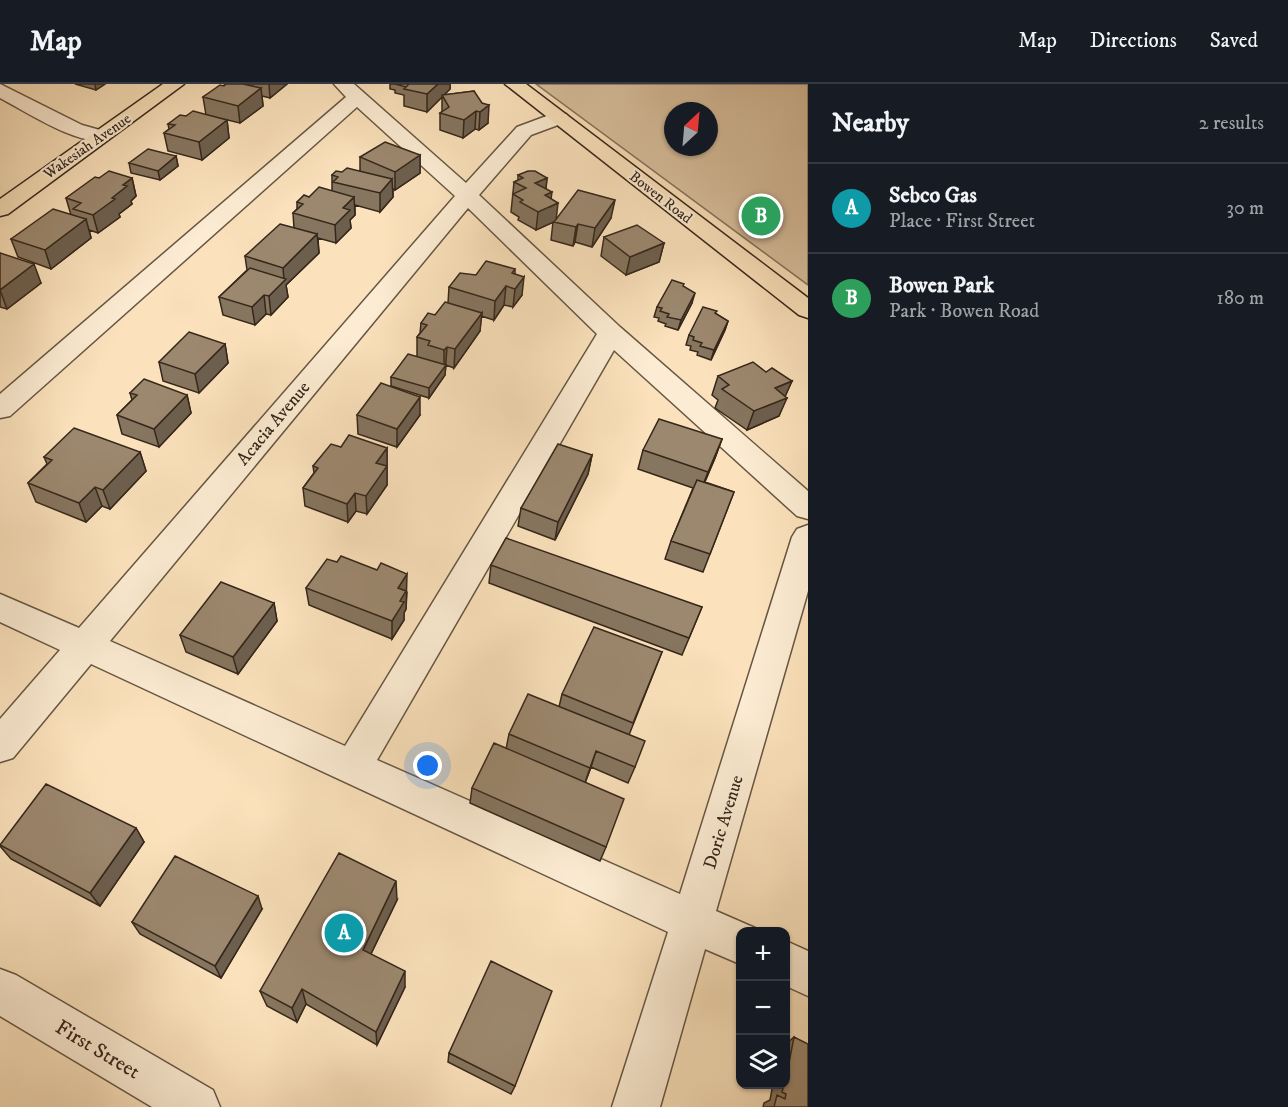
<!DOCTYPE html>
<html lang="en">
<head>
<meta charset="utf-8">
<style>
	body { margin:0; font-family:"IM FELL DW Pica",serif; background:#242831; color:#f1f3f6 }
	.controls { position:absolute; right:18px; bottom:18px; display:grid; overflow:hidden; border-radius:12px; box-shadow:0 2px 4px #0004 }
	.controls button { width:54px; height:54px; display:grid; place-items:center; padding:0; border:0; border-bottom:2px solid #363941; background:#171b24; color:#f1f3f6; font:30px sans-serif }
	.compass { position:absolute; left:664px; top:18px; width:54px; height:54px; border-radius:50%; background:#171b24; box-shadow:0 2px 4px #0004; rotate:26deg }
	.you { position:absolute; left:428px; top:682px; width:21px; height:21px; margin:-15px; border:4px solid #fff; border-radius:50%; background:#1a73e8; box-shadow:0 0 0 9px #1a73e833 }
	.badge { display:grid; place-items:center; width:39px; height:39px; border-radius:50%; background:#db2777; color:#fff; font-size:20px; font-weight:700 }
	.pin { position:absolute; translate:-50% -50%; border:3px solid #fff; box-shadow:0 2px 6px #0006 }
	.list { margin:0; padding:0; list-style:none }
	h2 { display:flex; justify-content:space-between; align-items:center; height:78px; margin:0; padding:0 24px; font-size:26px }
	h2 small { font-size:20px; font-weight:400; color:#9ea1a6 }
	.list li { display:grid; grid-template-columns:39px 1fr auto; gap:18px; align-items:center; box-sizing:border-box; height:90px; padding:0 24px; border-top:2px solid #363941 }
	.list b { display:block; font-size:22px; white-space:nowrap }
	.list p { margin:0; font-size:20px; white-space:nowrap; color:#9ea1a6 }
	.list em { font-size:20px; font-style:normal; color:#9ea1a6 }
	.icon { flex:none; width:33px; height:33px; fill:none; stroke:currentColor; stroke-width:2; stroke-linecap:round; stroke-linejoin:round }
	.map { position:relative; flex:none; width:808px; height:1023px; overflow:hidden }
	header { display:flex; align-items:center; gap:36px; box-sizing:border-box; height:84px; padding:0 30px; background:#171b24; border-bottom:2px solid #363941 }
	header strong { font-size:28px }
	nav { display:flex; gap:33px; margin-inline-start:auto; font-size:21px }
	main { display:flex }
	aside { flex:1; background:#171b24 }
	.map>svg:first-child { display:block }
	.green { fill:#dac2a1; stroke:#88745e; stroke-width:1.5; fill-rule:evenodd }
	.lines { fill:none; stroke-linecap:round; stroke-linejoin:round }
	.minor-casing { stroke:#675643; stroke-width:3 }
	.major-casing { stroke:#36271b; stroke-width:3 }
	.minor { fill:#fcecd3; fill-rule:evenodd }
	.major { fill:#fbe2bc; fill-rule:evenodd }
	.wall { fill:#86755f; stroke:#36271b; stroke-width:1.5 }
	.shaded-wall { fill:#6d5f4e; stroke:#36271b; stroke-width:1.5 }
	.building { fill:#9c886f; stroke:#36271b; stroke-width:1.5 }
	.labels { text-anchor:middle; stroke-width:4.5; stroke-linejoin:round; paint-order:stroke }
	.far-street-label { font-size:15px; fill:#36271b; stroke:#fcecd3 }
	.street-label { font-size:18px; fill:#36271b; stroke:#fcecd3 }
	.near-street-label { font-size:21px; fill:#36271b; stroke:#fcecd3 }
</style>
</head>
<body>
<header>
<strong>Map</strong>
<nav><a>Map</a><a>Directions</a><a>Saved</a></nav>
</header>
<main>
<div class="map">
<svg width="808" height="1023" viewBox="0 0 808 1023">
	<rect width="100%" height="100%" fill="#fbe2bc"/>
	<filter id="stains"><feTurbulence type="fractalNoise" baseFrequency=".00333" numOctaves="4"/><feColorMatrix values="0 0 0 0 .2 0 0 0 0 .09 0 0 0 0 .02 0 0 0 .5 -.17"/></filter>
	<radialGradient id="worn" r=".72"><stop offset=".6" stop-color="#630" stop-opacity="0"/><stop offset="1" stop-color="#630" stop-opacity=".3"/></radialGradient>
	<path class="green" d="M536,0H808V201ZM673,27H709V63H673Z"/>
	<g class="lines">
		<g class="minor-casing">
			<path id="minor" d="M0,0L82,41L107,48L110,52L107,56C79,63 25,27 0,14Z
				M334,0H354L466,99L517,43L552,30H566L569,34L566,38L531,51L479,111L620,243L808,407V435L797,432L614,266L377,676L680,810L792,453L797,445L808,441V507L716,827L755,844L757,848H740V880L705,865L660,1023H612L668,848L91,580L13,674L0,678V635L60,566L0,538V510L79,544L455,112L357,23L10,332L0,334V310L346,13ZM468,124L597,250L345,662L110,557Z
				M786,857L808,867V912L786,902Z
				M0,885L16,891L213,1006L220,1023H152L0,932Z"/>
		</g>
		<g class="major-casing">
			<path id="major" d="M163,0H184L8,130L0,132V115Z
				M505,0H526L808,214V234L799,231Z"/>
		</g>
		<use href="#minor" class="minor"/>
		<use href="#major" class="major"/>
	</g>
	<path class="wall" d="M75,0H105L96,6Z
		M226,0H287L270,14L262,12L263,22L240,39L206,31L203,13Z
		M390,0H450V5L444,11L474,7L488,39L479,46L475,45L463,54L440,46V29L442,28V13L427,28L404,22V11L395,9V6L390,5Z
		M186,32L227,36L229,54L202,76L168,67L164,49L169,45L168,40Z
		M420,71V89L395,106L393,105V113L380,128L355,121V131L350,136L351,144L336,159L318,154L319,169L286,201L288,213L271,231L266,230L255,241L223,231L219,213L247,186L245,172L294,144L293,129L297,125V118L309,113L332,107V91L360,87V73Z
		M176,72L178,82L160,96L131,89L129,79Z
		M518,91L547,94L546,105L551,115L556,134H611L592,163L575,158L573,162L551,156L553,138L536,146L518,136L519,133L511,128L514,98L518,96Z
		M99,94H132L136,112L131,117L132,120L119,130L120,133L98,149L89,146L91,154L51,185L18,173L11,155L71,131L66,114Z
		M604,153L664,159L659,178L626,191L601,172Z
		M0,169L41,199L7,225L0,223Z
		M515,185V190L522,211L513,223L504,221L494,236L481,232L480,247L454,284L446,281L445,291L429,314L391,302V293L417,272V253L420,249L421,239L435,231L448,219L449,203L476,191Z
		M683,203L692,219L678,246L665,242L666,240L658,237L659,234L654,233L657,223Z
		M716,230L728,237L725,246L711,276L697,271L698,268L690,266L691,262L686,261L689,251Z
		M225,260L228,279L199,309L163,297L159,278Z
		M766,288L792,297L785,312L779,332L747,346L715,324L718,316L712,311L718,292Z
		M130,309L187,311L191,329L159,363L122,350L117,331L132,316Z
		M357,331H420L397,363L358,350Z
		M722,355L715,374L705,398L734,408L703,488L665,475L671,457L693,404L638,385L643,366Z
		M341,363L387,364V401L367,430L356,427L348,438L305,422L303,404L314,389L313,382Z
		M140,368L146,387L110,425L102,422L86,438L36,418L28,399L47,380L44,373Z
		M592,371L588,390L555,456L518,442L521,424Z
		M337,478L377,486L407,508L406,525L404,529V536L392,555L309,521L306,504Z
		M491,481L702,523L682,571L489,499Z
		M274,519L277,537L238,590L186,568L180,551Z
		M662,568L629,651L635,683L628,699L591,683L585,699L606,763L600,777L470,719L472,704L506,665L509,650L559,623L562,610Z
		M136,744L144,758L100,822L11,775L0,762Z
		M397,816L371,870L405,903L377,961L306,920L297,938L267,922L260,907Z
		M262,825L221,894L140,850L132,838Z
		M794,953L808,1023H763L764,1019L770,1016L773,1000H786V960Z
		M449,969L515,1002L511,1010L448,978Z"/>
	<path class="shaded-wall" d="M95,0H105L96,6Z
		M269,0H287L270,14Z
		M438,0H450V5L427,28V10Z
		M261,4L263,22L240,39L238,22Z
		M489,21L488,39L479,46L480,28Z
		M476,27L475,45L463,54L464,36Z
		M227,36L229,54L202,76L199,58Z
		M420,71V89L395,106V88Z
		M176,72L178,82L160,96L158,87Z
		M132,94L136,112L131,117L132,120L119,130L120,133L98,149L93,131L123,101Z
		M547,94L545,112L535,99Z
		M392,95L393,113L380,128V109Z
		M552,108L550,123L558,119L556,137L536,146L538,128L545,111Z
		M354,113L355,131L350,136L351,144L336,159L335,141L343,124Z
		M615,116L611,134L592,163L595,144Z
		M86,135L91,154L51,185L45,166Z
		M578,140L575,158L573,162L576,143Z
		M317,150L319,169L286,201L288,213L271,231L269,212L284,196L283,184Z
		M664,159L659,178L626,191L630,173Z
		M34,180L41,199L7,225L0,206Z
		M524,193L522,211L513,223L515,205Z
		M506,202L504,221L494,236L495,217Z
		M695,209L692,219L678,246L681,236Z
		M264,211L266,230L255,241L252,223Z
		M482,229L480,247L454,284L455,265Z
		M728,237L725,246L711,276L714,266Z
		M225,260L228,279L199,309L195,290Z
		M447,263L445,291L429,314V304L444,283V266Z
		M792,297L784,315L787,314L779,332L747,346L754,327L775,304Z
		M187,311L191,329L159,363L154,345Z
		M420,313V331L397,363V345Z
		M722,355L715,374L701,406L708,388Z
		M387,364V401L367,430L366,412L376,379Z
		M140,368L146,387L110,425L103,406Z
		M592,371L588,390L555,456L558,438Z
		M95,403L102,422L86,438L79,419Z
		M355,409L356,427L348,438L347,420Z
		M407,490L406,525L404,529V536L392,555V537L398,504Z
		M274,519L277,537L238,590L233,573Z
		M596,667L591,683L585,699L590,684Z
		M136,744L144,758L100,822L90,809Z
		M396,797L397,816L365,882L363,866Z
		M258,812L262,825L221,894L215,882Z
		M405,887V903L377,961L376,948Z
		M302,905L306,920L297,938L292,924Z"/>
	<path class="building" d="M226,0H243L261,4L238,22L203,13L220,1L224,2Z
		M395,0H409L406,3Z
		M409,0H438L427,10L404,5Z
		M474,7L482,19L489,21L480,28L476,27L464,36L440,29L449,23L442,11Z
		M193,27L227,36L199,58L164,49L175,41L168,40L180,31L186,32Z
		M385,58L420,71L395,88L360,73Z
		M148,65L176,72L158,87L129,79Z
		M347,84L392,95L380,109L333,98L338,93L332,91L336,87L342,88Z
		M109,87L132,94L123,101L127,102L112,114L115,115L93,131L73,125L81,119L66,114L95,93L99,94Z
		M528,87H535L547,94L535,99L552,108L545,111L558,119L538,128L520,118L523,116L513,110L526,104L514,98L523,94L518,91Z
		M319,103L354,113L343,124L350,126L335,141L293,129L303,120L297,118L304,111L309,113Z
		M578,106L615,116L595,144L578,140L576,143L554,138Z
		M53,125L86,135L45,166L11,155Z
		M280,140L317,150L283,184L245,172Z
		M637,141L664,159L630,173L604,153Z
		M0,169L34,180L0,206Z
		M486,177L515,185L512,189L524,193L515,205L506,202L495,217L449,203L460,189L476,191Z
		M250,184L286,195L269,212L264,211L252,223L219,213Z
		M672,196L684,200L683,202L695,209L681,236L667,233L669,230L660,227L662,224L657,223Z
		M445,218L482,229L455,265L447,263L444,266L428,261L430,257L417,253L427,241L421,239L428,229L435,231Z
		M703,223L717,227L715,229L728,237L714,266L700,262L702,259L693,256L694,253L689,251Z
		M189,248L225,260L195,290L159,278Z
		M408,270L446,281L429,304L391,293Z
		M753,278L766,288L772,284L792,297L775,304L787,314L754,327L722,305L729,301L718,292Z
		M144,295L187,311L154,345L117,331L137,311L130,309Z
		M381,299L420,313L397,345L357,331Z
		M659,335L722,355L708,388L643,366Z
		M74,344L140,368L103,406L95,403L79,419L28,399L52,376L44,373Z
		M349,351L387,364L376,379L387,382L366,412L355,409L347,420L303,404L318,384L313,382L331,360L341,363Z
		M558,360L592,371L558,438L521,424Z
		M697,396L734,408L710,470L671,457Z
		M506,454L702,523L689,554L491,481Z
		M341,472L377,486L381,479L407,490L398,504L406,507L400,517L404,518L392,537L306,504L327,475L337,478Z
		M221,498L274,519L233,573L180,551Z
		M594,543L662,568L633,639L562,610Z
		M528,610L645,657L635,683L596,667L590,684L509,650Z
		M494,659L624,715L606,763L472,704Z
		M46,700L136,744L90,809L0,761Z
		M339,769L396,797L363,866L405,887L376,948L302,905L292,924L260,907Z
		M175,772L258,812L215,882L132,838Z
		M491,877L552,907L515,1002L449,969Z
		M794,953L808,960V1023H774L777,1011L785,1015L786,1010L782,1008L784,1000H786V994Z"/>
	<g class="labels">
		<g class="far-street-label">
			<text transform="translate(87 62) rotate(-35)" y="5">Wakesiah Avenue</text>
			<text transform="translate(661 113) rotate(38)" y="5">Bowen Road</text>
		</g>
		<g class="street-label">
			<text transform="translate(273 339) rotate(-50)" y="6">Acacia Avenue</text>
			<text transform="translate(723 738) rotate(-73)" y="6">Doric Avenue</text>
		</g>
		<g class="near-street-label">
			<text transform="translate(98 965) rotate(31)" y="7">First Street</text>
		</g>
	</g>
	<rect width="100%" height="100%" filter="url(#stains)"/>
	<rect width="100%" height="100%" fill="url(#worn)"/>
</svg>
<div class="controls">
<button>+</button>
<button>−</button>
<button><svg class="icon" aria-label="layers" viewBox="0 0 24 24"><path d="M12 4l9 5-9 5-9-5zM3 14l9 5 9-5"/></svg></button>
</div>
<svg class="compass" viewBox="-18 -18 36 36"><path d="M0-13l5 13h-10z" fill="#e53935"/><path d="M0 13l5-13h-10z" fill="#9ea1a6"/></svg>
<div class="you"></div>
<div class="pin badge" style="left:344px;top:849px;background:#0f9aa8">A</div>
<div class="pin badge" style="left:761px;top:132px;background:#2e9e5b">B</div>
</div>
<aside>
<h2>Nearby<small>2 results</small></h2>
<ul class="list">
<li><span class="badge" style="background:#0f9aa8">A</span><div><b>Sebco Gas</b><p>Place · First Street</p></div><em>30 m</em></li>
<li><span class="badge" style="background:#2e9e5b">B</span><div><b>Bowen Park</b><p>Park · Bowen Road</p></div><em>180 m</em></li>
</ul>
</aside>
</main>
</body>
</html>
